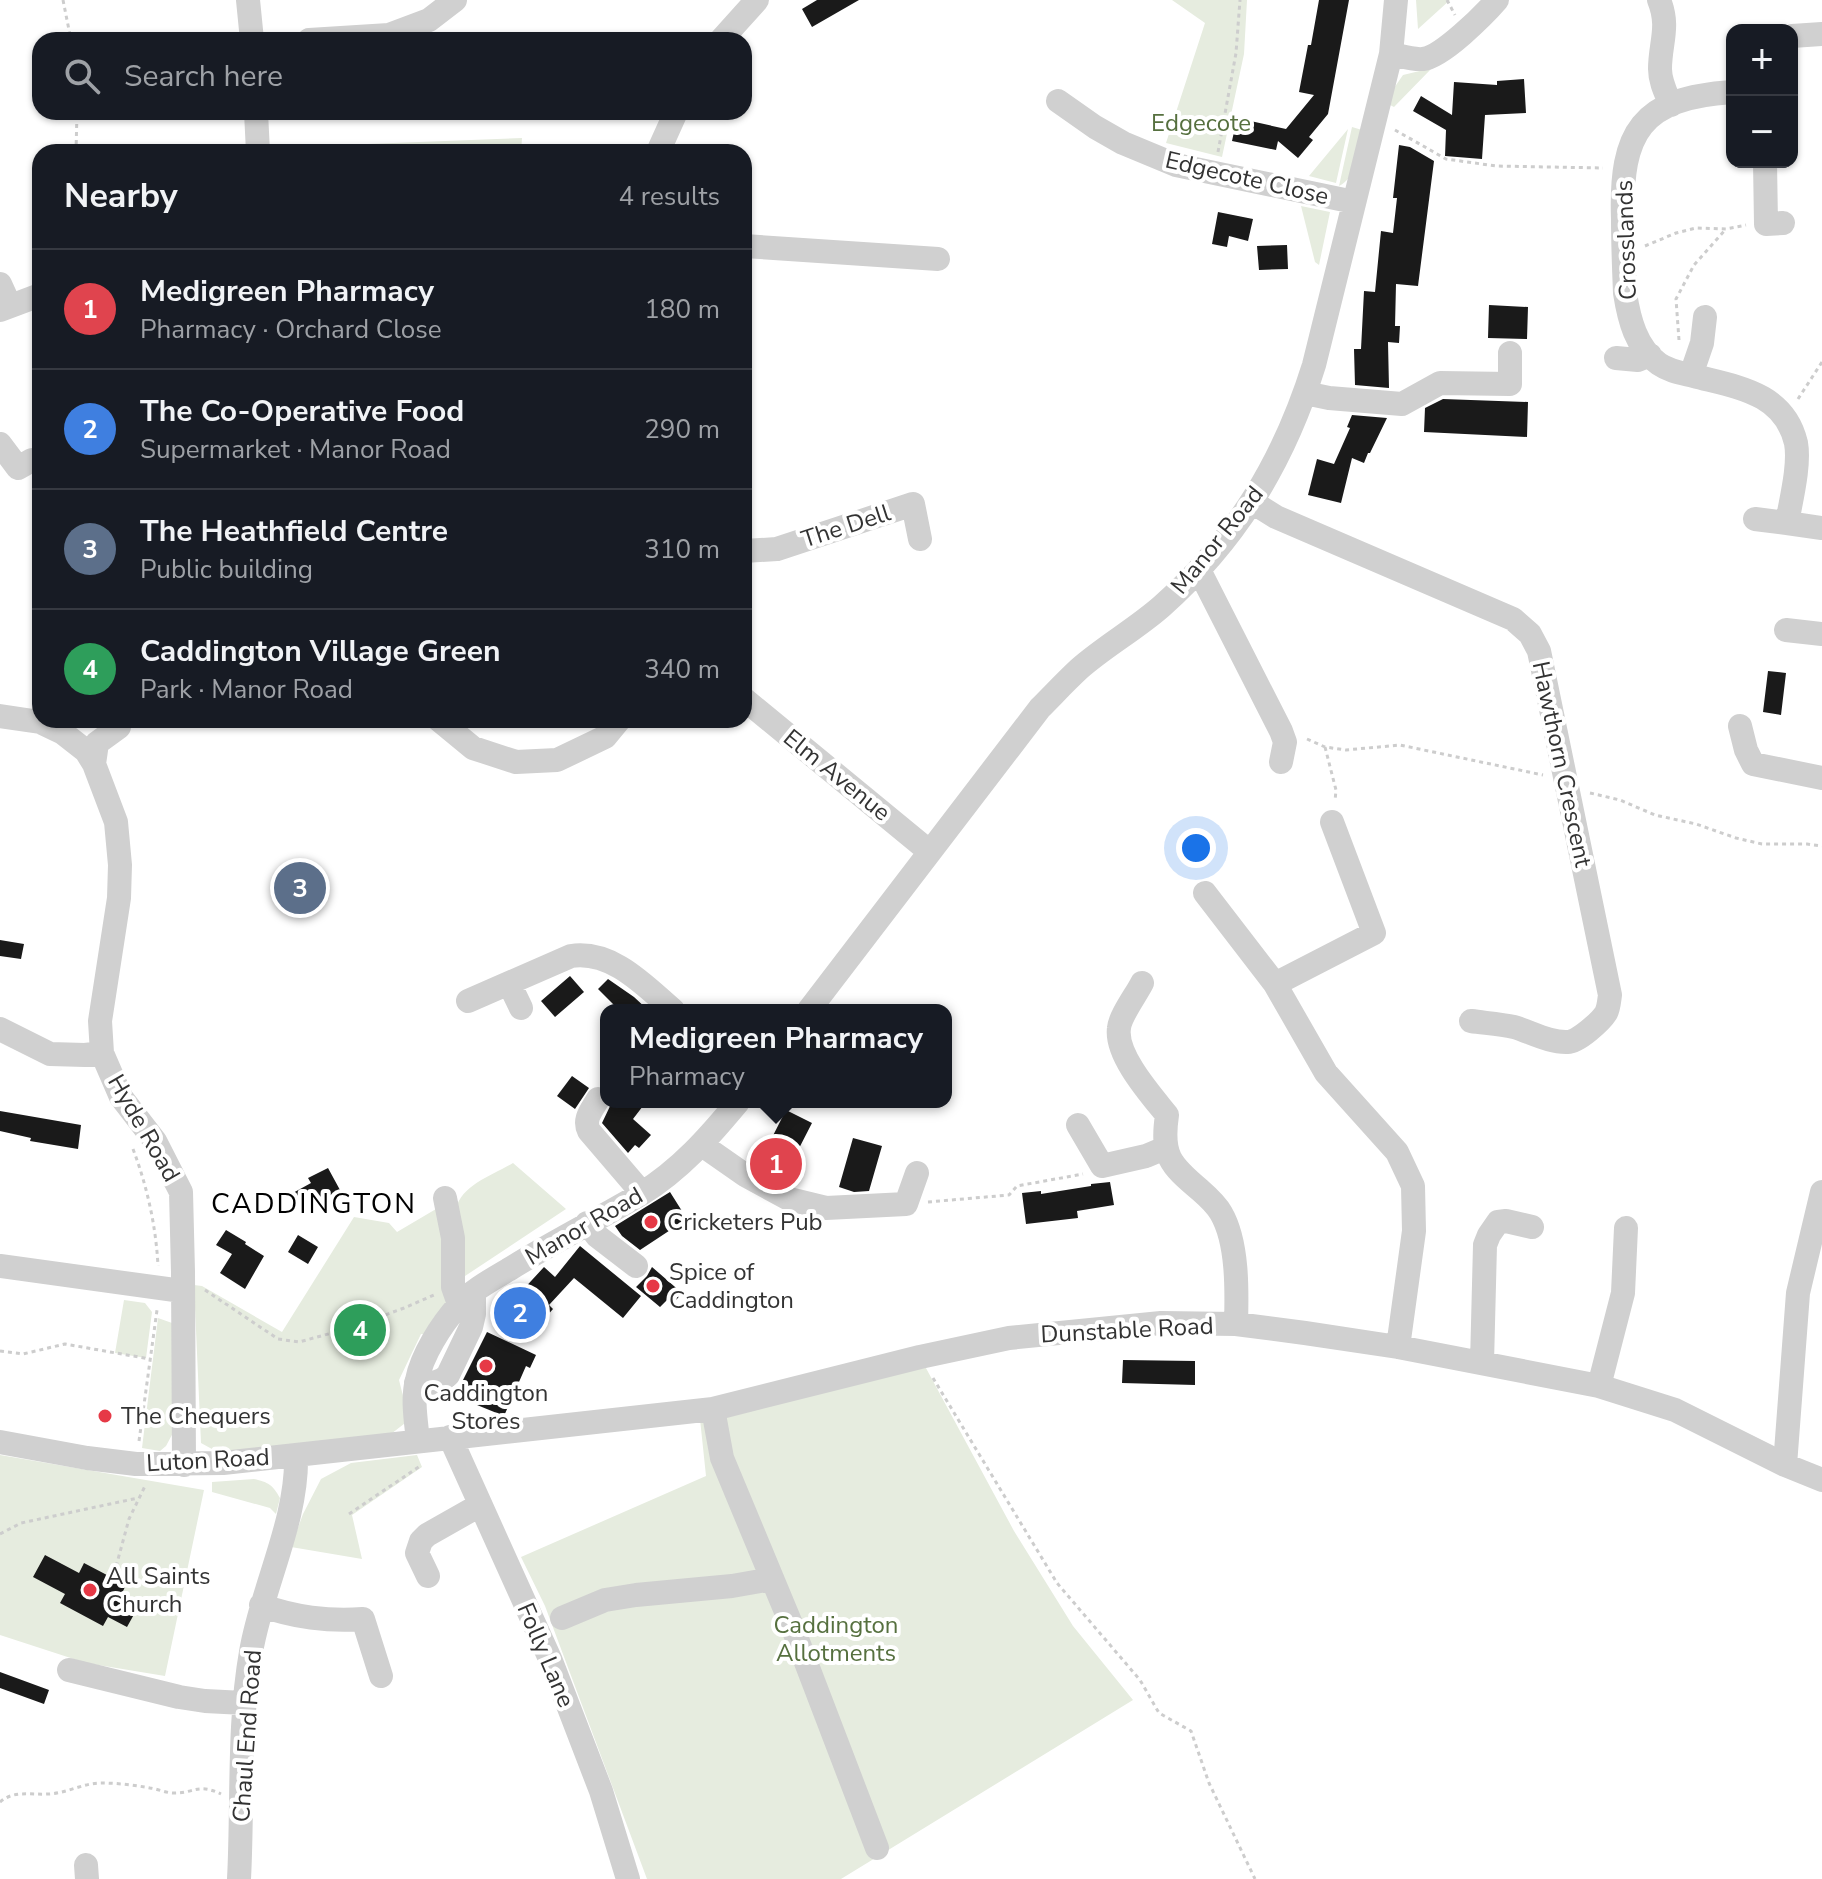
<!DOCTYPE html>
<html lang="en">
<head>
<meta charset="utf-8">
<style>
	body { margin:0; font-family:"Nunito Sans",sans-serif; background:#242831; color:#f1f3f6 }
	.controls { position:absolute; right:24px; top:24px; display:grid; overflow:hidden; border-radius:16px; box-shadow:0 2px 6px #0004 }
	.controls button { width:72px; height:72px; display:grid; place-items:center; padding:0; border:0; border-bottom:2px solid #363941; background:#171b24; color:#f1f3f6; font:40px sans-serif }
	.you { position:absolute; left:1196px; top:848px; width:28px; height:28px; margin:-20px; border:6px solid #fff; border-radius:50%; background:#1a73e8; box-shadow:0 0 0 12px #1a73e833 }
	.badge { display:grid; place-items:center; width:52px; height:52px; border-radius:50%; background:#e63946; color:#fff; font-size:26px; font-weight:700 }
	.pin { position:absolute; translate:-50% -50%; border:4px solid #fff; box-shadow:0 2px 8px #0006 }
	.popup { position:absolute; left:600px; top:1004px; width:352px; height:104px; box-sizing:border-box; display:grid; place-content:center; border-radius:16px; background:#171b24; filter:drop-shadow(0 2px 6px #0005); font-size:26px; white-space:nowrap; color:#9ea1a6 }
	.popup b { font-size:30px; color:#f1f3f6 }
	.popup::after { content:''; position:absolute; left:50%; top:100%; margin-left:-16px; border:16px solid transparent; border-top-color:#171b24 }
	.list { margin:0; padding:0; list-style:none }
	h2 { display:flex; justify-content:space-between; align-items:center; height:104px; margin:0; padding:0 32px; font-size:34px }
	h2 small { font-size:26px; font-weight:400; color:#9ea1a6 }
	.list li { display:grid; grid-template-columns:52px 1fr auto; gap:24px; align-items:center; box-sizing:border-box; height:120px; padding:0 32px; border-top:2px solid #363941 }
	.list b { display:block; font-size:30px; white-space:nowrap }
	.list p { margin:0; font-size:26px; white-space:nowrap; color:#9ea1a6 }
	.list em { font-size:26px; font-style:normal; color:#9ea1a6 }
	.icon { flex:none; width:44px; height:44px; fill:none; stroke:currentColor; stroke-width:2; stroke-linecap:round; stroke-linejoin:round }
	.map { position:relative; flex:none; width:1822px; height:1879px; overflow:hidden }
	.search { position:absolute; background:#171b24; box-shadow:0 2px 6px #0004; left:32px; top:32px; width:720px; height:88px; display:flex; align-items:center; gap:20px; box-sizing:border-box; padding:0 28px; border-radius:24px; color:#9ea1a6; font-size:30px }
	.panel { position:absolute; background:#171b24; box-shadow:0 2px 6px #0004; left:32px; top:144px; width:720px; height:584px; border-radius:24px }
	.map>svg:first-child { display:block }
	.green { fill:#e6ecdf }
	.building { fill:#1a1a1a }
	.lines { fill:none; stroke-linecap:round; stroke-linejoin:round }
	.path { stroke:#cdcdcd; stroke-width:3; stroke-dasharray:4 4; stroke-linecap:butt }
	.minor { stroke:#d0d0d0; stroke-width:24 }
	.poi-dot { fill:#e63946; stroke:#fff; stroke-width:3 }
	.labels { text-anchor:middle; stroke-width:8; stroke-linejoin:round; paint-order:stroke }
	.park-label { font-size:24px; fill:#56703f; stroke:#fff }
	.street-label { font-size:24px; fill:#333; stroke:#fff }
	.poi-label { font-size:24px; fill:#333; stroke:#fff; text-anchor:start }
	.quarter-label { font-size:28px; letter-spacing:2px; fill:#000; stroke:#fff }
</style>
</head>
<body>
<div class="map">
<svg width="1822" height="1879" viewBox="0 0 1822 1879">
	<rect width="100%" height="100%" fill="#fff"/>
	<path class="green" d="M1172,0H1247L1244,54L1222,157L1166,143L1205,23Z
		M1416,0H1450L1418,29Z
		M1432,68L1394,107L1390,105L1394,88L1403,75Z
		M1352,127L1362,130C1358,148 1357,178 1339,186Z
		M1348,129L1336,183L1309,176Z
		M522,138L521,152H367V144Z
		M1301,206L1330,212L1319,265L1315,262Z
		M513,1163L566,1209L459,1280L456,1209C461,1185 493,1175 513,1163Z
		M436,1209L444,1214L449,1309L434,1335L421,1334L399,1380L409,1420L391,1434L221,1454L201,1443L194,1285L202,1286L282,1332L354,1217L389,1223L397,1232Z
		M124,1300L145,1303L152,1312L146,1358L115,1353Z
		M158,1318L172,1323L174,1431L166,1446L160,1451L142,1448Z
		M920,1357L1014,1531L1073,1626L1133,1700L841,1879H647L545,1606L521,1557L706,1476L700,1419Z
		M0,1455L204,1490L165,1676L86,1663L0,1635Z
		M417,1455L422,1467L352,1515L362,1559L291,1547L303,1514L321,1479L351,1463Z
		M254,1479C268,1482 273,1485 280,1498L276,1514L270,1508L212,1492V1482Z"/>
	<path class="building" d="M817,0H859L812,27L802,9Z
		M1319,0H1349L1328,114L1309,137L1313,140L1298,158L1278,141L1276,150L1232,141L1237,118L1286,129L1314,95L1299,92L1308,45H1311Z
		M1524,79L1526,113L1485,115L1482,159L1445,156L1446,130L1413,111L1421,96L1452,115L1454,82L1497,85V81Z
		M1399,145L1410,147L1434,161L1418,286L1396,284L1395,326H1400L1399,343L1388,342L1389,388L1355,385L1354,349H1361L1364,291L1375,292L1381,231L1393,233L1397,198H1393Z
		M1218,212L1253,219L1248,241L1229,236L1227,247L1212,244Z
		M1287,245L1288,269L1259,270L1257,246Z
		M1489,305L1528,307L1527,339L1488,338Z
		M1443,399L1528,402L1527,437L1424,432L1425,408Z
		M1352,415L1387,418L1370,453H1368L1364,463L1352,458L1341,503L1308,495L1317,459L1334,464L1350,428L1347,427Z
		M1768,671L1786,673L1781,715L1763,712Z
		M0,940L24,944L21,959L0,956Z
		M570,976L584,992L555,1017L541,1001Z
		M608,979L634,997L648,1010H619L598,989Z
		M572,1076L589,1088L575,1109L557,1096Z
		M612,1102H646L633,1119L651,1135L639,1148L635,1145L628,1153L602,1123Z
		M786,1110L812,1123L793,1160L801,1164L791,1182L758,1165Z
		M0,1111L81,1125L78,1149L30,1141L31,1138L0,1131Z
		M853,1138L882,1146L869,1191L854,1192L839,1187Z
		M328,1168L340,1190L300,1212L291,1194L311,1183L308,1178Z
		M1110,1182L1114,1205L1077,1211L1078,1218L1026,1224L1022,1193L1041,1191V1194L1091,1186V1184Z
		M670,1192L687,1219L640,1250L622,1236L615,1226Z
		M226,1230L246,1242L245,1244L264,1256L245,1289L220,1273L232,1254L216,1245Z
		M298,1235L318,1247L308,1264L288,1252Z
		M580,1246L641,1296L623,1318L574,1278L549,1305L553,1309L538,1326L494,1321L544,1267L555,1277Z
		M652,1267L682,1293L672,1305L667,1300L660,1307L636,1287L647,1276Z
		M487,1332L536,1355L530,1368L526,1366L504,1416L455,1396Z
		M1123,1360L1195,1361V1385L1122,1383Z
		M45,1555L79,1573L84,1563L126,1585L119,1599L137,1609L127,1627L108,1617L103,1626L60,1603L65,1594L33,1577Z
		M0,1672L49,1690L44,1704L0,1688Z"/>
	<g class="lines">
		<path class="path" d="M63,0L71,40
			M1447,0L1455,15
			M1395,130L1446,159L1496,166L1603,168
			M281,147H369
			M76,152L77,112
			M1218,152L1236,53L1240,0
			M1645,246L1676,233L1696,228L1726,229L1746,225
			M1679,340L1676,299L1694,265L1726,229
			M1798,399L1822,362
			M1307,739L1325,747L1346,750L1400,745L1543,775
			M1325,747L1336,790L1335,801
			M1590,793L1620,800L1655,815L1696,824L1736,838L1762,844H1807L1822,846
			M133,1149C147,1186 156,1226 158,1266
			M928,1202L1009,1195L1017,1186L1083,1174
			M205,1290L278,1339L299,1342L350,1328L404,1308L434,1295
			M0,1351L23,1354L65,1344L150,1359
			M933,1378L1057,1583L1140,1680L1159,1713L1191,1731L1209,1783L1255,1879
			M139,1441L157,1310
			M349,1514L420,1466L419,1464
			M0,1534L21,1523L138,1498
			M114,1574L129,1519L146,1484
			M0,1802C14,1790 30,1795 47,1794C65,1794 83,1783 101,1783C117,1783 134,1785 150,1788C158,1789 166,1793 174,1793C195,1793 198,1783 221,1794"/>
		<path class="minor" d="M248,0L252,40
			M1659,0C1670,27 1660,43 1660,69C1660,82 1666,93 1671,105
			M1792,36L1822,34
			M309,40L389,35L429,20L455,0
			M721,40L757,0
			M1391,54C1401,56 1413,60 1423,59C1442,57 1484,15 1497,0
			M1732,92C1641,98 1620,132 1623,219C1623,244 1624,269 1625,293C1629,319 1636,348 1659,364C1669,371 1682,373 1694,376C1736,387 1784,392 1796,443C1800,465 1791,500 1787,523L1822,528
			M1058,101L1095,127L1123,143L1176,165L1354,202
			M256,112L258,152
			M658,152L676,112
			M1765,162L1766,224L1783,223
			M744,246L938,259
			M0,284L10,306
			M0,310L40,295
			M1616,358L1638,360L1650,355
			M1691,375L1702,343L1705,317
			M1305,393L1329,398L1402,404L1440,383L1510,384V353
			M0,444L18,468L32,460
			M1252,502L1276,517L1513,619L1530,634L1539,651L1610,995C1609,1001 1609,1007 1606,1013C1601,1021 1578,1042 1568,1042C1550,1043 1531,1032 1514,1027C1500,1024 1485,1023 1471,1021
			M1755,519L1787,523
			M744,551L777,549L913,504L920,539
			M1199,570L1281,731L1285,742L1281,762
			M1786,630L1822,634
			M744,699L930,852
			M0,716L40,722L63,733L86,751L94,764L116,822L120,865L119,898L100,1021L102,1053L121,1097L155,1141L181,1192L183,1272L184,1465
			M439,720L473,748L516,762L557,760L605,737L619,720
			M1740,726L1746,750L1753,764L1822,778
			M94,764L97,743L119,727
			M1205,893L1275,984L1326,1073L1397,1152L1413,1186L1414,1231L1398,1347
			M509,983L521,1008
			M1142,983C1136,995 1120,1016 1119,1028C1115,1055 1151,1095 1167,1115C1161,1155 1170,1165 1200,1190C1208,1197 1216,1204 1221,1213C1238,1242 1237,1291 1236,1324
			M1275,984L1374,933L1332,822
			M468,1001L571,956C612,950 644,985 673,1010
			M809,1010L1040,708C1053,695 1066,681 1079,669C1105,646 1136,629 1162,606C1237,539 1284,461 1314,365L1391,54L1396,0
			M0,1029L50,1054L85,1055L102,1053
			M598,1099C592,1110 583,1119 589,1131L642,1193
			M1078,1125L1102,1166L1146,1156L1165,1148
			M702,1145L745,1175L789,1199L826,1208L906,1204L917,1173
			M445,1198L453,1238V1287L459,1304
			M587,1223L597,1236L636,1266
			M0,1266L182,1291
			M1482,1363L1485,1245L1489,1235L1498,1222L1506,1221L1532,1227
			M416,1383C428,1383 439,1385 448,1375L471,1327L474,1314V1292
			M1599,1386L1623,1293L1626,1228
			M713,1409L722,1458L794,1631L877,1848
			M450,1437L551,1661L601,1791L628,1879
			M418,1441C416,1421 412,1399 417,1380C422,1355 441,1325 458,1306C471,1291 491,1280 508,1270C551,1243 597,1220 641,1194C681,1169 708,1138 738,1102
			M0,1442L87,1458L136,1464L223,1463L713,1409L920,1357L1009,1338L1161,1323L1236,1324L1305,1333L1398,1347L1599,1386L1675,1410L1785,1465L1822,1480
			M1785,1465L1798,1293L1822,1192
			M428,1576L417,1553L421,1541L427,1535L480,1505
			M261,1605C292,1617 330,1622 363,1619L381,1676
			M562,1618L605,1600L636,1595L732,1586L772,1579
			M69,1670L179,1697L205,1701L244,1703
			M86,1865L87,1879
			M239,1879C243,1804 238,1726 251,1652C262,1587 298,1520 296,1455"/>
	</g>
	<g class="poi-dot">
		<circle cx="651" cy="1222" r="8"/>
		<circle cx="653" cy="1286" r="8"/>
		<circle cx="486" cy="1366" r="8"/>
		<circle cx="105" cy="1416" r="8"/>
		<circle cx="90" cy="1590" r="8"/>
	</g>
	<g class="labels">
		<g class="park-label">
			<text x="1201" y="131">Edgecote</text>
			<text x="836" y="1633">Caddington<tspan x="836" dy="28">Allotments</tspan></text>
		</g>
		<g class="street-label">
			<text transform="translate(1247 178) rotate(13)" y="8">Edgecote Close</text>
			<text transform="translate(1626 240) rotate(-92)" y="8">Crosslands</text>
			<text transform="translate(846 526) rotate(-18)" y="8">The Dell</text>
			<text transform="translate(1217 540) rotate(-51)" y="8">Manor Road</text>
			<text transform="translate(1562 764) rotate(78)" y="8">Hawthorn Crescent</text>
			<text transform="translate(837 775) rotate(39)" y="8">Elm Avenue</text>
			<text transform="translate(144 1128) rotate(60)" y="8">Hyde Road</text>
			<text transform="translate(584 1226) rotate(-30)" y="8">Manor Road</text>
			<text transform="translate(1127 1330) rotate(-3)" y="8">Dunstable Road</text>
			<text transform="translate(208 1460) rotate(-3)" y="8">Luton Road</text>
			<text transform="translate(546 1655) rotate(67)" y="8">Folly Lane</text>
			<text transform="translate(247 1736) rotate(-86)" y="8">Chaul End Road</text>
		</g>
		<g class="poi-label">
			<text x="667" y="1230">Cricketers Pub</text>
			<text x="669" y="1280">Spice of<tspan x="669" dy="28">Caddington</tspan></text>
			<text x="486" y="1401" text-anchor="middle">Caddington<tspan x="486" dy="28">Stores</tspan></text>
			<text x="121" y="1424">The Chequers</text>
			<text x="106" y="1584">All Saints<tspan x="106" dy="28">Church</tspan></text>
		</g>
		<g class="quarter-label">
			<text x="314" y="1213">CADDINGTON</text>
		</g>
	</g>
</svg>
<div class="controls">
<button>+</button>
<button>−</button>
</div>
<div class="you"></div>
<div class="pin badge" style="left:776px;top:1164px;background:#e0444e">1</div>
<div class="popup"><b>Medigreen Pharmacy</b>Pharmacy</div>
<div class="pin badge" style="left:520px;top:1313px;background:#3f7fe0">2</div>
<div class="pin badge" style="left:300px;top:888px;background:#5c6f8a">3</div>
<div class="pin badge" style="left:360px;top:1330px;background:#2e9e5b">4</div>
<div class="search"><svg class="icon" aria-label="search" viewBox="0 0 24 24"><circle cx="10" cy="10" r="6"/><path d="M15 15l6 6"/></svg>Search here</div>
<section class="panel">
<h2>Nearby<small>4 results</small></h2>
<ul class="list">
<li><span class="badge" style="background:#e0444e">1</span><div><b>Medigreen Pharmacy</b><p>Pharmacy · Orchard Close</p></div><em>180 m</em></li>
<li><span class="badge" style="background:#3f7fe0">2</span><div><b>The Co-Operative Food</b><p>Supermarket · Manor Road</p></div><em>290 m</em></li>
<li><span class="badge" style="background:#5c6f8a">3</span><div><b>The Heathfield Centre</b><p>Public building</p></div><em>310 m</em></li>
<li><span class="badge" style="background:#2e9e5b">4</span><div><b>Caddington Village Green</b><p>Park · Manor Road</p></div><em>340 m</em></li>
</ul>
</section>
</div>
</body>
</html>
